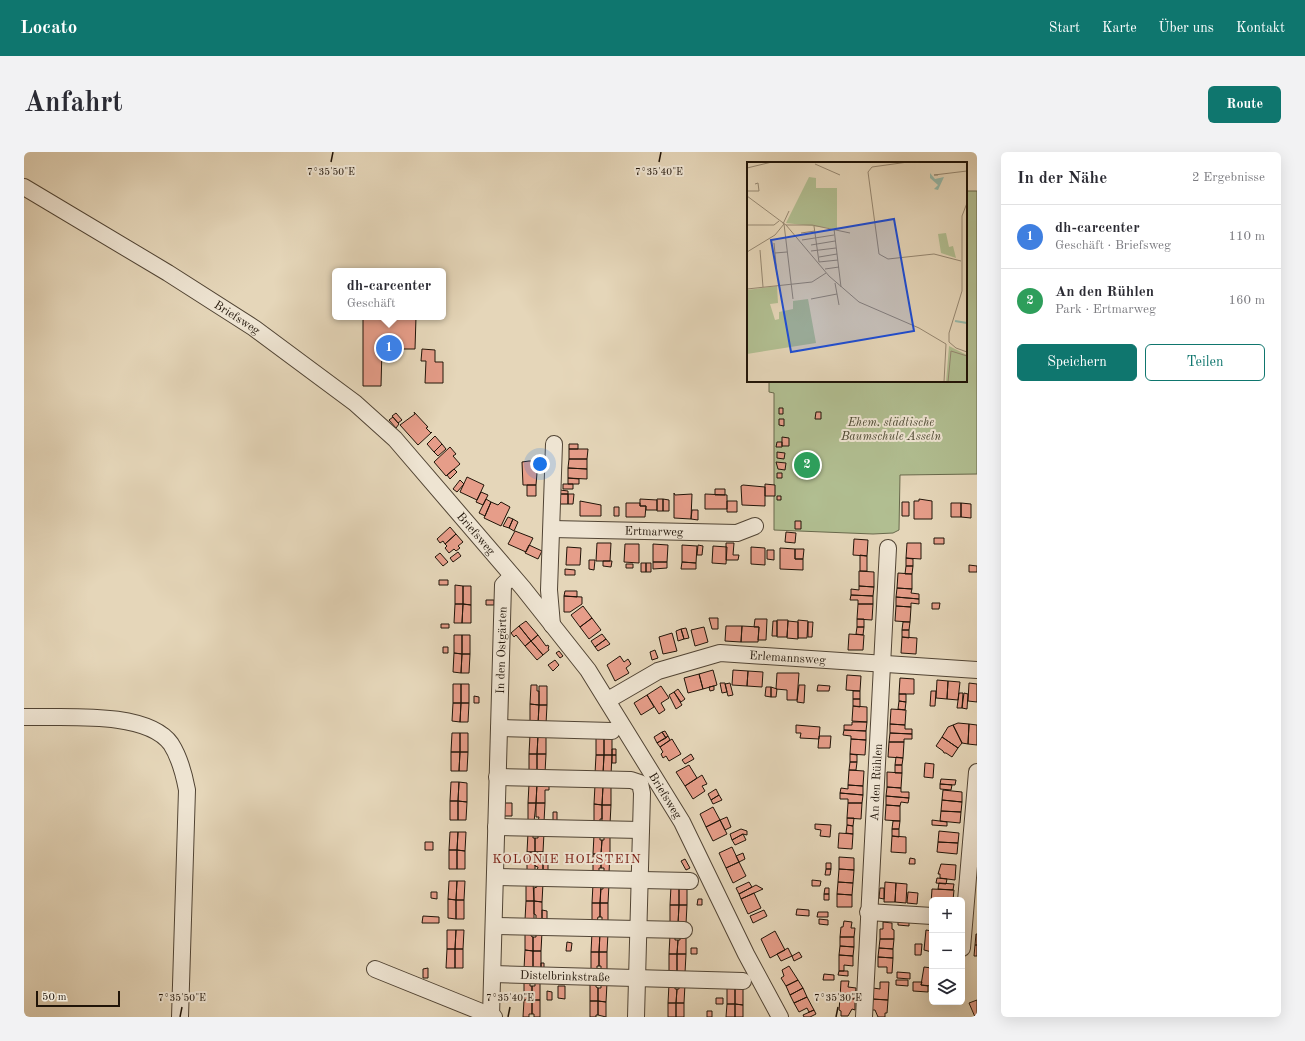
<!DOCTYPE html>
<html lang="de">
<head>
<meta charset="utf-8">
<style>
	body { margin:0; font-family:"Old Standard TT",serif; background:#f2f2f3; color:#2b2b33 }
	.controls { position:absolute; right:12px; bottom:12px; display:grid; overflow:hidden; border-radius:6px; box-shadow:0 4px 16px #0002 }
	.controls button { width:36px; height:36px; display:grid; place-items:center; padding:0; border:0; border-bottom:1px solid #e1e1e2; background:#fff; color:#2b2b33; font:20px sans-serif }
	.scale { position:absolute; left:12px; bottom:10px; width:84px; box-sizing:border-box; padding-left:4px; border:2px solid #201408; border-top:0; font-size:11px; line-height:14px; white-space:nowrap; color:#201408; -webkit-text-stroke:3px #eee4d2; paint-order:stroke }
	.you { position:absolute; left:516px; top:312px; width:14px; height:14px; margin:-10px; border:3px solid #fff; border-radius:50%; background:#1a73e8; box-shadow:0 0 0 6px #1a73e833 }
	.badge { display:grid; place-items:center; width:26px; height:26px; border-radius:50%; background:#0f766e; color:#fff; font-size:13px; font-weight:700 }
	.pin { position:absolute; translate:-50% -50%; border:2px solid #fff; box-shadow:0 1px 4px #0006 }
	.popup { position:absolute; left:308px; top:116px; width:114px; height:52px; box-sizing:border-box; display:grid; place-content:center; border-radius:6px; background:#fff; filter:drop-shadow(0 1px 3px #0005); font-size:13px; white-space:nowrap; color:#7c7c81 }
	.popup b { font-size:15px; color:#2b2b33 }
	.popup::after { content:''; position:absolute; left:50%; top:100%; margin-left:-8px; border:8px solid transparent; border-top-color:#fff }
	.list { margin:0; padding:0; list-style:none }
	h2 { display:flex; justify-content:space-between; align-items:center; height:52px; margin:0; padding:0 16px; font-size:17px }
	h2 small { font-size:13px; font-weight:400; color:#7c7c81 }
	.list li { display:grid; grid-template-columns:26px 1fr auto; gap:12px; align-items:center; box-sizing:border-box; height:64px; padding:0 16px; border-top:1px solid #e1e1e2 }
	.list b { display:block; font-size:15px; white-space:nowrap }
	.list p { margin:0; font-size:13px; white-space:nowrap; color:#7c7c81 }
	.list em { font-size:13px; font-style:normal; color:#7c7c81 }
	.actions { display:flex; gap:8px; padding:12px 16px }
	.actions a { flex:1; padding:9px 0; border:1px solid #0f766e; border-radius:6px; text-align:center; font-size:14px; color:#0f766e }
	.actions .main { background:#0f766e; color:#fff }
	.icon { flex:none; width:22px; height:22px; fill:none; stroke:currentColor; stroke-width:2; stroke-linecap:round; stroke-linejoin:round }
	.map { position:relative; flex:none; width:953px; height:865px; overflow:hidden; border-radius:6px }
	header { display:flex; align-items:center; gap:24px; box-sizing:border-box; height:56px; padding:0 20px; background:#0f766e; color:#fff }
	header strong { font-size:19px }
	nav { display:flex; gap:22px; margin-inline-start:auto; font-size:14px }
	.intro { display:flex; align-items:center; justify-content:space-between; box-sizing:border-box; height:96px; padding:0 24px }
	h1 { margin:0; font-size:28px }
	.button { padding:10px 18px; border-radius:6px; background:#0f766e; color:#fff; font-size:14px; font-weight:700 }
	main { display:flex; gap:24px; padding:0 24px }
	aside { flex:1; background:#fff; border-radius:6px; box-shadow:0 4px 16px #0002 }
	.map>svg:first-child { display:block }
	.green { fill:#b1be91; stroke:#68694c }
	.building { fill:#e69d89; stroke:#201408 }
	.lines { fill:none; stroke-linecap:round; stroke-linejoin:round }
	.minor-casing { stroke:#514434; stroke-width:18 }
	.minor { stroke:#eee4d2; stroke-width:16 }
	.ticks { fill:none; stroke:#201408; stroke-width:1.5 }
	.labels { text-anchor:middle; stroke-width:4; stroke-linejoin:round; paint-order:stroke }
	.street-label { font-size:12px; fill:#201408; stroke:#eee4d2 }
	.park-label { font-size:12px; font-style:italic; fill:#4c4731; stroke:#eee4d2 }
	.neighbourhood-label { font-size:13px; letter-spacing:1px; fill:#7a1f14; stroke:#eee4d2 }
	.inset-river { fill:none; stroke:#97baaa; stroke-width:2 }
	.inset-road { fill:none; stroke:#968872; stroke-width:1 }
	.view { fill:#1d4ed8; fill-opacity:0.15; stroke:#1d4ed8; stroke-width:2 }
	.inset-edge { fill:none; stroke:#201408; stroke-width:2 }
	.ticks-label { font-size:10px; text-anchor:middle; fill:#201408; stroke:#eee4d2; stroke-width:4; stroke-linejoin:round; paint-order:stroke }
</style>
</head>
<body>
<header>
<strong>Locato</strong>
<nav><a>Start</a><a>Karte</a><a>Über uns</a><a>Kontakt</a></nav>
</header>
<div class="intro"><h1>Anfahrt</h1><a class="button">Route</a></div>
<main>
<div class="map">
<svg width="953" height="865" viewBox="0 0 953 865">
	<rect width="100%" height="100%" fill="#e5d6b9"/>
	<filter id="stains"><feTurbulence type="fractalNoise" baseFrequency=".005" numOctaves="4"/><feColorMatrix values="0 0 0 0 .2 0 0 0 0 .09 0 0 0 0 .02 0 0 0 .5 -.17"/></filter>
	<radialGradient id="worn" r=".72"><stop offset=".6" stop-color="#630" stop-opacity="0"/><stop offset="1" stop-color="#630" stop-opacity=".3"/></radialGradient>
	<path class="green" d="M942,39H953V322L876,323L875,378L869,381L849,382L750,378V241L745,240V229H942Z"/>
	<path class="building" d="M339,165H392L391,197H358L357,234H339Z
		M398,197L411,198V210H419V231H401L402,209H397Z
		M755,256H759V262H755Z
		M390,260L404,275L402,276L407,281L408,280L394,293L376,273L391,262Z
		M792,260H797V267H791Z
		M372,261L378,268L374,271L368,264Z
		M369,265L375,272L372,276L365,268Z
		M755,267H760V274L755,273Z
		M411,284L418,292L410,300L403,292Z
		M758,285L765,286V294H758Z
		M753,290H758V295H752Z
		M418,292L422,297L414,304L410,300Z
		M545,292H554V297H545Z
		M426,295L432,302L429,304L436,312L422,324L410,310Z
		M545,297H564L563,307H545Z
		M753,300L761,301L760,307L753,306Z
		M545,307H563V317L544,316Z
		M505,309H514L512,333H499L498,310Z
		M752,310L762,311L761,318L754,317Z
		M544,316L563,317V327L544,326Z
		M430,317L433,320L426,327L423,323Z
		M753,321H758V326H753Z
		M443,325L460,333L453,348L436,340Z
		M544,326L555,327V332H544Z
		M436,328L440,332L433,340L429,337Z
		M539,332H549V337H539Z
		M741,332L751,333V344H741Z
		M503,333H512V344H503Z
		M719,333L741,335V354L718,353L717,334Z
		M691,337H701V343H691Z
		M536,338L544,339V342H536Z
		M457,340L464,343L459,353L452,350Z
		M650,341L651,343L668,342L667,367L650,366Z
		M536,342H544V352H535Z
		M544,342H550L549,352H544Z
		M681,342L703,343V357H681Z
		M753,344H757V348H753Z
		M462,347L467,350L461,364L455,361Z
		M616,347L633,348V358H622V354H616Z
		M633,347H639V359H633Z
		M639,347L645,348V359H639Z
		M895,347L908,349V367H890V349H895Z
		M556,349L577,353V364H556Z
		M703,349H713V360H703Z
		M467,350L474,353L477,350L486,355L477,374L460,366Z
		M878,350H885V364H878Z
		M602,351H616V354H622L621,365H602Z
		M927,351H937V365H927Z
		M937,351L947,352V366L937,365Z
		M590,355H595V364H590Z
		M668,358H674V368L667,367Z
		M484,365L489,367L485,376L479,374Z
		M489,367L494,370L490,379L485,376Z
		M771,369H777V377H771Z
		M426,375L432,382L421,392L419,389L416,391L413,387Z
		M491,379L509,386L502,400L484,392Z
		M762,380L772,381L771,391L761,390Z
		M432,382L439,390L434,394L436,396L432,399L430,397L425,401L421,396L423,394L421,392Z
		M910,386H920V392H910Z
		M830,387L844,388L843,404L829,403Z
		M573,391H587L586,409H572Z
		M702,391H710L709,403H715L714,408H702Z
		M883,391H897V407L882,406Z
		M601,392H615V411L600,410Z
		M629,392L644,393L643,410H629Z
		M505,393L518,399L514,407L501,401Z
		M658,393L673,394L672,411L658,410Z
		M674,393L679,394L678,403H673Z
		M689,394L703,395L702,412L688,411Z
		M543,395L557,396L556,413H542Z
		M727,395L741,396V413L727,412Z
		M756,396L771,397V407H779V418L756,417Z
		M771,397H780L779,407H771Z
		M743,398H750V408L743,407Z
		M434,400L437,404L429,410L426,406Z
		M416,401L424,410L419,414L411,405Z
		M836,403L843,404V419H836Z
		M882,406L889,407V414H882Z
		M565,408H571L570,418L565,417Z
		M579,409H588L587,415L579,414Z
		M629,410H643V416L629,417Z
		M658,410L672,411V417H657Z
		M617,411H622V420H617Z
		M622,411H627V420H622Z
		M602,412H609V416H602Z
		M945,413L953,414V420H945Z
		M882,414H889L888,422H881Z
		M541,417L551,418V423H541Z
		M835,419L850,420V435L835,434Z
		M874,421L888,422V437L873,436Z
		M415,428H424V433H415Z
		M431,433L439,434V452H431Z
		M439,434H447V453L439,452Z
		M835,434L850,435L849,444L827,443V437L835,438Z
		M873,436L888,437L887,441L895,442V447L872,445Z
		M541,439H553V445L540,444Z
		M827,443L849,444V452H834V448H826Z
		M540,444L558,445V452L546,460H540Z
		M872,445L895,447V452L887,451V455L872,454Z
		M462,448H470V453H462Z
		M908,451H916L915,457H908Z
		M431,452H439L438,471H430Z
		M439,452L447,453V471H438Z
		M834,452H849L848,468L833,467Z
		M559,454L568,466L556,475L547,463Z
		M872,454L887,455L886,470L871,469Z
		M568,466L577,478L565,487L556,475Z
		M685,466H694V477H688Z
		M731,467H743L742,488H734L735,475H730Z
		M833,467H840V475H833Z
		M753,468H764L763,485H753Z
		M774,468L784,469L783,486H774Z
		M502,469L514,483L507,489L495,474Z
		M749,469H753V484H748Z
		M764,469L774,470V487L763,486Z
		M784,470H789L788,485H784Z
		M879,470H886L885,478H878Z
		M417,472H425V476H417Z
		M495,474L507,489L501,494L492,483L490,485L487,481Z
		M702,474H718L717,490L701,489Z
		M718,474L735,475L734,490H717Z
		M680,475L684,490L671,494L667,478Z
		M833,475H840L839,483L832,482Z
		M662,476L665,486L660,487L657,477Z
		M657,477L660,487L654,489L652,479Z
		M878,478H885V486L878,485Z
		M648,481L653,499L639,502L635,485Z
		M578,482L582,487L571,495L567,489Z
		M825,482L840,483L839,498H824Z
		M430,483H438V502L430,501Z
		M438,483H446V502H438Z
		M514,483L522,494L524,493L525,495L524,496L525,498L519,503L507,489Z
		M878,485L893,486L892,502L877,501Z
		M582,487L586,492L574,499L571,495Z
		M507,489L519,503L513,508L501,494Z
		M419,495H424V501H419Z
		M631,498L634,506L628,508L626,500Z
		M535,499L539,504L536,506L532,501Z
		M430,501L438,502L437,521L429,520Z
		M438,502H446L445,521H437Z
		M596,504L600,510L604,507L607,512L602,516L605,521L591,529L583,513Z
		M531,508L535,513L529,519L524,513Z
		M689,518L693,533L679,537L675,522Z
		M709,518L724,519L723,534L708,533Z
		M724,519L739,520L738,535L723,534Z
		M753,521H775L773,548H763V538L752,537Z
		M675,522L679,537L664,541L660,526Z
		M823,523L837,524L836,539L822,538Z
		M876,526L890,527V542H875Z
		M913,528L924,529L923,547L912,546Z
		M924,529L936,530L934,548L923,547Z
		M696,531H701L703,540L698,541Z
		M706,531L709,543L704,544L701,532Z
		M945,531L953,532V550L944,549Z
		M429,532H437V551H429Z
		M437,532H445V551H437Z
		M507,533H513V539H515V553L506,552Z
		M775,533H781L780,551L773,550Z
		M794,533L806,534L805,539H793Z
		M515,534H523V553H515Z
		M637,534L645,546L637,551L641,558L635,562L623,543Z
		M690,534V538L686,539L685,535Z
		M742,535H747V545L741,544Z
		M747,535L753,537L752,545H747Z
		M654,537L661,547L657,550L650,540Z
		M829,539H836V547H829Z
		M907,539H912L911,554H906Z
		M650,540L658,553L652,557L645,543Z
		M935,541H939L938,556H933Z
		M940,541L944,542L943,557L938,556Z
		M875,542H882V550L875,549Z
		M623,543L630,555L617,563L610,551Z
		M450,544L455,545V551H450Z
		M829,547H836V555L829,554Z
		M875,549L882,550L881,558L874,557Z
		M429,551H437L436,570L428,569Z
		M437,551H445L444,570H436Z
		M506,552L515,553L514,572L506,571Z
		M515,553H523L522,572H514Z
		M829,554L843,555V570L828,569Z
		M867,557L882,558L881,573L866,572Z
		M828,570H843L842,579L820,578V573H828Z
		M934,571L945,572L944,592L938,591L929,573Z
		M866,572L881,573V577H888V582L866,581Z
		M945,572L953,573V593L944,592Z
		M772,573L796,575L795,587L776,586L777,581H772Z
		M929,573L938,591L934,596L918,585L924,575Z
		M820,578L842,579V588L827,587V584L819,583Z
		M641,579L644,584L642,586L638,580Z
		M638,580L642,586L633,591L630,585Z
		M428,581H436V600H427Z
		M436,581H444V600H436Z
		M866,581L888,582V587H880V590H865Z
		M506,583H514L513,602H505Z
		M514,583H522V602H513Z
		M572,584H580V603H572Z
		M580,584H588V603H580Z
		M644,584L646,588L636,595L633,591Z
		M795,584H807L806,596H794Z
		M918,585L934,596L928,605L922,601H920L919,599L912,594Z
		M648,587L657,602L645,609L642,604L639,606L637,602L639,600L636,595Z
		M827,587L842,588L841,603L826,602Z
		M865,590H880L879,606L864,605Z
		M588,597H592V603H588Z
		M427,600H436L435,619H427Z
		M436,600H444L443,619H435Z
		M505,602H513V621H505Z
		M513,602H522L521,621H513Z
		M667,602L670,607L661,612L658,608Z
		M826,602L833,603V610H826Z
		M572,603H580L579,622H571Z
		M580,603H588L587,623L579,622Z
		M588,603H592V611H588Z
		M872,605L879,606L878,613H871Z
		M826,610H833L832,618H825Z
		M901,611L910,612L909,626L900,625Z
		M665,613L673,626L661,634L652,620Z
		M871,613H878V621H871Z
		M825,618L840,619L839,634L824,633Z
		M863,620L878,621L877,636L863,635Z
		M678,623L683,632L678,634L681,639L669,647L661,634Z
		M917,627L932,628L931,633L916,632Z
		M427,630H435L434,649H426Z
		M435,630L443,631V650L434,649Z
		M505,632H513L512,651H504Z
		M513,632H525V638H521V651H512Z
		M916,632L928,633L927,638L916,637Z
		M571,633L579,634L578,653L570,652Z
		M824,633L839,634V643L816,641L817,636L824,637Z
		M579,634H587V653H578Z
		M863,635L877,636V640H885V646L862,644Z
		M692,637L695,643L687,648L684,642Z
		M919,638L938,640V650L918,648Z
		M816,641L839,643L838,651H824V647H816Z
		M695,643L698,648L689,652L687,648Z
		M862,644L885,646L884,651L877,650L876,654L862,653Z
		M918,648L938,650L937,660L917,659Z
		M426,649H434V668H426Z
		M434,649L443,650L442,668H434Z
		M480,651H488V664H480Z
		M504,651H512L510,670H504Z
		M512,651H521L520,670H514L515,665H512Z
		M824,651H838L837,667L823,666Z
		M570,652L578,653V667H576V672L570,671Z
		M578,653H587L586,672H578Z
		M862,653L876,654V669L861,668Z
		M689,655L696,668L682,675L676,662Z
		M917,659L937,660L936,671L916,669Z
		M529,660H533V669H529Z
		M703,665L707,675L701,678L696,668Z
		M823,666H830L829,674L823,673Z
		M696,668L703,682L689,689L682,675Z
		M908,668L923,670V674L908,673Z
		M869,669H876L875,677H868Z
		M791,672L807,673L806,685L796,684L797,678L791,677Z
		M823,673L829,674V682L822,681Z
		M717,677L723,679V683L719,682L708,688L706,682Z
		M868,677H875V685L868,684Z
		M915,679L935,681L934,691L914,690Z
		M426,680H434L433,698H425Z
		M434,680H442L441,699L433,698Z
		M504,681H509V686H511V700H503Z
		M514,681H520L519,700H511V686H514Z
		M815,681L829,682L828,697L814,696Z
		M719,682L722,688L711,693L708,688Z
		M570,683H576V688H578L577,702H569Z
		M580,683H586V702H577L578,688H580Z
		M868,684L882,685V701L867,700Z
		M401,690H409V698H401Z
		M914,690L934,691L933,702L913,700Z
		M708,695L715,710L702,716L695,701Z
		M425,698H433V717H425Z
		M433,698L441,699V717H433Z
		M503,700H511V718L508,719H503Z
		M511,700H519V719H513L514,715L511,714Z
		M719,701L721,707L715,710L712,704Z
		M569,702H577V716H575V721L569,720Z
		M577,702H586L585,721H580V716H577Z
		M815,705L830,706V718L815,717Z
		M886,706L891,707V712H885Z
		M661,707L666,716L662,718L657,709Z
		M519,709H524V719H519Z
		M715,710L722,724L709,731L702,716Z
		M802,711H807V717H802Z
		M917,712L932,713L931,728L916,726V722H914Z
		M802,717H807L806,723H801Z
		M815,717L830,718L829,731L814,730Z
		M913,726L923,727L922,732L912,731Z
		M788,728L797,729L796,734H788Z
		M425,729H433L432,748L424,747Z
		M433,729H441L440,748H432Z
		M502,730H509L510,749H502Z
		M725,730L728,735L715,742L712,736Z
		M814,730L829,731L828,743L813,742Z
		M861,730L872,731L871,750H860Z
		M513,731H519L518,750L510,749V736L513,735Z
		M872,731L883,732L882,751L871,750Z
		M915,731L930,732L929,738L914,737Z
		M569,732H577L576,751H568Z
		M579,732H585L584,751H576L577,737H579Z
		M732,733L739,737L717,747L715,742Z
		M647,734H655V753H646Z
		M655,734H663V753H655Z
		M801,736H805V742H800Z
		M856,736H860V747L855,746Z
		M908,737L930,738L929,748H908L907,751Z
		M407,740H413V747L407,746Z
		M884,740L894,741L893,752L883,751Z
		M730,741L737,756L724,762L717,747Z
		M800,742H805V748H800Z
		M813,742L828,743V755H813Z
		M424,747L432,748V767L424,766Z
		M674,747H678V753H673Z
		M432,748H440V767H432Z
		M502,749H510V769L501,768Z
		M510,749L518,750V769H512V763L510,762Z
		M568,751H576V765H574L573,770H568Z
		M576,751H584V770H578V765H576Z
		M646,753H655L654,772H646Z
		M655,753H663L662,772H654Z
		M773,757L785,758V764L772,763Z
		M518,758L523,759V769L518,768Z
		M740,758L743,764L729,771L726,764Z
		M794,760H804V765H793Z
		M399,764L415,765V771H398Z
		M795,767L804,768V773L795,772Z
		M874,768H885V774L874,773Z
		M820,769L828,770L827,776H831L830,785H816L817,775H819Z
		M859,770L868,771V777L870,778V787H856V777H859Z
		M423,778H432L431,797H423Z
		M432,778H440L439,797H431Z
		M902,778L908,779V800L900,798Z
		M501,779L507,780V784L509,785V799L501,798Z
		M751,779L761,798L746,806L737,787Z
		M512,780H518L517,799H509V785H512Z
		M568,781H576L575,800H567Z
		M576,781H584L583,800H575Z
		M952,782H953V793H951Z
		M646,783H651V788H654L653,802H645Z
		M656,783H662V802H653L654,788H656Z
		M816,785H830V795L816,794Z
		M856,787H870L869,797L855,796Z
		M543,790L548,791L547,799H542Z
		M891,792H898L897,803H891Z
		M951,793H953V804H950Z
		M816,794L830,795L829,804L815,803Z
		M667,796H673V802H667Z
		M764,796L768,804L757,809L753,802Z
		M855,796L869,797V806L854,805Z
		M423,797H431V816H422Z
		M431,797H439V816H431Z
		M501,798L509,799V818L500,817Z
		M509,799H517V818H509Z
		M567,800H575V814H573V819H567Z
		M575,800H583V819H577V814H575Z
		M775,800L778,805L770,809L768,804Z
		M645,802H653V821H645Z
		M653,802H662L661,821H653Z
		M815,803L829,804V814L820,813V819H815Z
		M854,805L869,806L868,821H863V815H854Z
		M517,811H520V817H517Z
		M765,814L774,828L762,834L757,826L760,824L758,818Z
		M900,815L908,816V834L897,833Z
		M404,816V826H399V817Z
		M815,819H824V824L814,823Z
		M873,820L886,821V827L873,826Z
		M800,822L810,823V828H799Z
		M774,828L779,836L766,843L762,834Z
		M872,828H884V834L872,833Z
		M500,829H506V834H508V848H500Z
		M511,829H516V848H508V834H511Z
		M817,829H825L824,835L832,836L831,847L816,846Z
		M566,830H572V835L574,836V849H566Z
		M856,830H865L864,848L848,847L849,836L856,837Z
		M889,830H898L897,833L904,834V840L889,839Z
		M577,831H583L582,850L574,849V836H577Z
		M645,832H651V837H653L652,851H644Z
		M655,832H661L660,851H652L653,837H655Z
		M703,833L711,836V852H703Z
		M534,834H541V847L534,846Z
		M719,834V853L711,852V836Z
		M779,836L783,845L770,851L766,843Z
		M523,839L528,840V848H523Z
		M783,845L790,858L785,860L783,856L775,860L770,851Z
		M692,846H699V852H692Z
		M816,846L831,847V858L828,857L824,864H817V859L815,858Z
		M848,847L864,848L863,861H861V865H854L851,858H848Z
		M500,848H508V862H505V865H499Z
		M508,848H516V865H510V862H508Z
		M953,848V865H951L945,851Z
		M566,849H574V863H572V865H566Z
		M574,849L582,850V865L574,863Z
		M644,851H652V865H644Z
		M652,851H660V865H652Z
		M703,852H711V865H702Z
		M711,852L719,853V865H711Z
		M790,858L792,862L786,865H780L779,863Z
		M683,859H688V865H683Z"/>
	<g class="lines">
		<g class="minor-casing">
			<g id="minor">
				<path id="s1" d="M0,35L144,121L230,176L331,251L371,287L499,436L564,518L658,670L722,802L756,865"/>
				<path id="s2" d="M528,377L713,381L731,374"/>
				<path d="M528,473L525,438L530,292"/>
				<path id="s3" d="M584,548L634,519L696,501L953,518"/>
				<path d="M0,565C38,566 123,558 147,592C156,606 160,622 163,638L156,865"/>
				<path d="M475,576L588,579"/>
				<path d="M473,625L607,628L616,631L618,641L612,865"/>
				<path d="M472,675L617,678"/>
				<path d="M472,725L666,729"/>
				<path d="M844,760L908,764"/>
				<path d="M471,774L660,778"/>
				<path d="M938,796L953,620"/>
				<path d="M351,817L470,865"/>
				<path id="s4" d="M469,822L719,829"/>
				<path id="s5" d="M467,864L479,433L488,424"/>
				<path id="s6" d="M840,865L864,396"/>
			</g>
		</g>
		<use href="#minor" class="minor"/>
	</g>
	<path class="ticks" d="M307,10L309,0M635,10L637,0M156,865L158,855M484,865L486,855M812,865L814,855"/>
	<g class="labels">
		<g class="street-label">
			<text dy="4" stroke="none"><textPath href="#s1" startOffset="250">Briefsweg</textPath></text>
			<text dy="4" stroke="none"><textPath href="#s2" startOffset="102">Ertmarweg</textPath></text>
			<text dy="4" stroke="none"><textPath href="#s1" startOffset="574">Briefsweg</textPath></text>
			<text dy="4" stroke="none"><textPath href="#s5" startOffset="366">In den Ostgärten</textPath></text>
			<text dy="4" stroke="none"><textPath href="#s3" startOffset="190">Erlemannsweg</textPath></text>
			<text dy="4" stroke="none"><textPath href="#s6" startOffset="235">An den Rühlen</textPath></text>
			<text dy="4" stroke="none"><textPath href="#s1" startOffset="898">Briefsweg</textPath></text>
			<text dy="4" stroke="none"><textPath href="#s4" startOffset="72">Distelbrinkstraße</textPath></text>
		</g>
		<g class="park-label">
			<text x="867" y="274">Ehem. städtische<tspan x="867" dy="14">Baumschule Asseln</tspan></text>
		</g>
		<g class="neighbourhood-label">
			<text x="543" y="711">KOLONIE HOLSTEIN</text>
		</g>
	</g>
	<g transform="translate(723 10)">
		<rect width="220" height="220" fill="#e5d6b9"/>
		<path d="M62,15L69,16V26H90V67L39,61ZM199,71L202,85L206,84L209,96L194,91L191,72ZM30,124L31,141L23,142L28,158L32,157V150L46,147V139L61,137L69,181L0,192V128ZM202,184L220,193V220H199Z" fill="#b1be91"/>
		<path d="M183,11L188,17L197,15L191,28L187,27L191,23L183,16Z" fill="#97baaa"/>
		<path class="inset-river" d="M208,159L220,161"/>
		<path class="inset-road" d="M161,0L125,5L121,10L132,92L141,97L187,92L214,99M68,2L93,13M0,6L25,0M191,13H187L220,9M0,29H12L11,21L8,22M0,34L39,63L82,114L112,140L172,166L199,182M36,62L42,49M37,62L46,137M0,63H27L32,59M39,63H65L103,71M67,64L72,100L91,98M87,67L94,125M54,71L68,69M55,78L87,73M27,81L30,113M64,83L88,79M13,88L16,125M64,89L89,86M0,90L28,73L37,62M28,91L40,90M72,95L90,92M78,107L92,105M88,121L92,143M0,127L65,120L79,111M64,137L90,132M202,180V171L215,129V54L220,41M202,180L209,186L220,190M197,220L199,182M201,220L204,189L220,194"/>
		<path class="view" d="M147,57L167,169L44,190L24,78Z"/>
		<rect width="220" height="220" class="inset-edge"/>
	</g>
	<g class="ticks-label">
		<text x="307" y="23">7°35'50"E</text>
		<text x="635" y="23">7°35'40"E</text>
		<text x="158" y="849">7°35'50"E</text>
		<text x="486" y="849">7°35'40"E</text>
		<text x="814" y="849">7°35'30"E</text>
	</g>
	<rect width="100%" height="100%" filter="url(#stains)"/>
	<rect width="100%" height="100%" fill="url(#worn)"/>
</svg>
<div class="controls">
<button>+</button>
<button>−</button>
<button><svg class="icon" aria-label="layers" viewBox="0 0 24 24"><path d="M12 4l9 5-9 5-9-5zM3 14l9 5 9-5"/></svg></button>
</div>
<div class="scale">50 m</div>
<div class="you"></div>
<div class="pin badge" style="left:365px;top:196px;background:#3f7fe0">1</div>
<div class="popup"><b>dh-carcenter</b>Geschäft</div>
<div class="pin badge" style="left:783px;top:313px;background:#2e9e5b">2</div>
</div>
<aside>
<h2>In der Nähe<small>2 Ergebnisse</small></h2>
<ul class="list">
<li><span class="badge" style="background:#3f7fe0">1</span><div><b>dh-carcenter</b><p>Geschäft · Briefsweg</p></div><em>110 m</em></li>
<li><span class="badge" style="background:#2e9e5b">2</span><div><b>An den Rühlen</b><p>Park · Ertmarweg</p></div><em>160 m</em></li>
</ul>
<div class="actions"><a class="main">Speichern</a><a>Teilen</a></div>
</aside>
</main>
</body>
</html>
